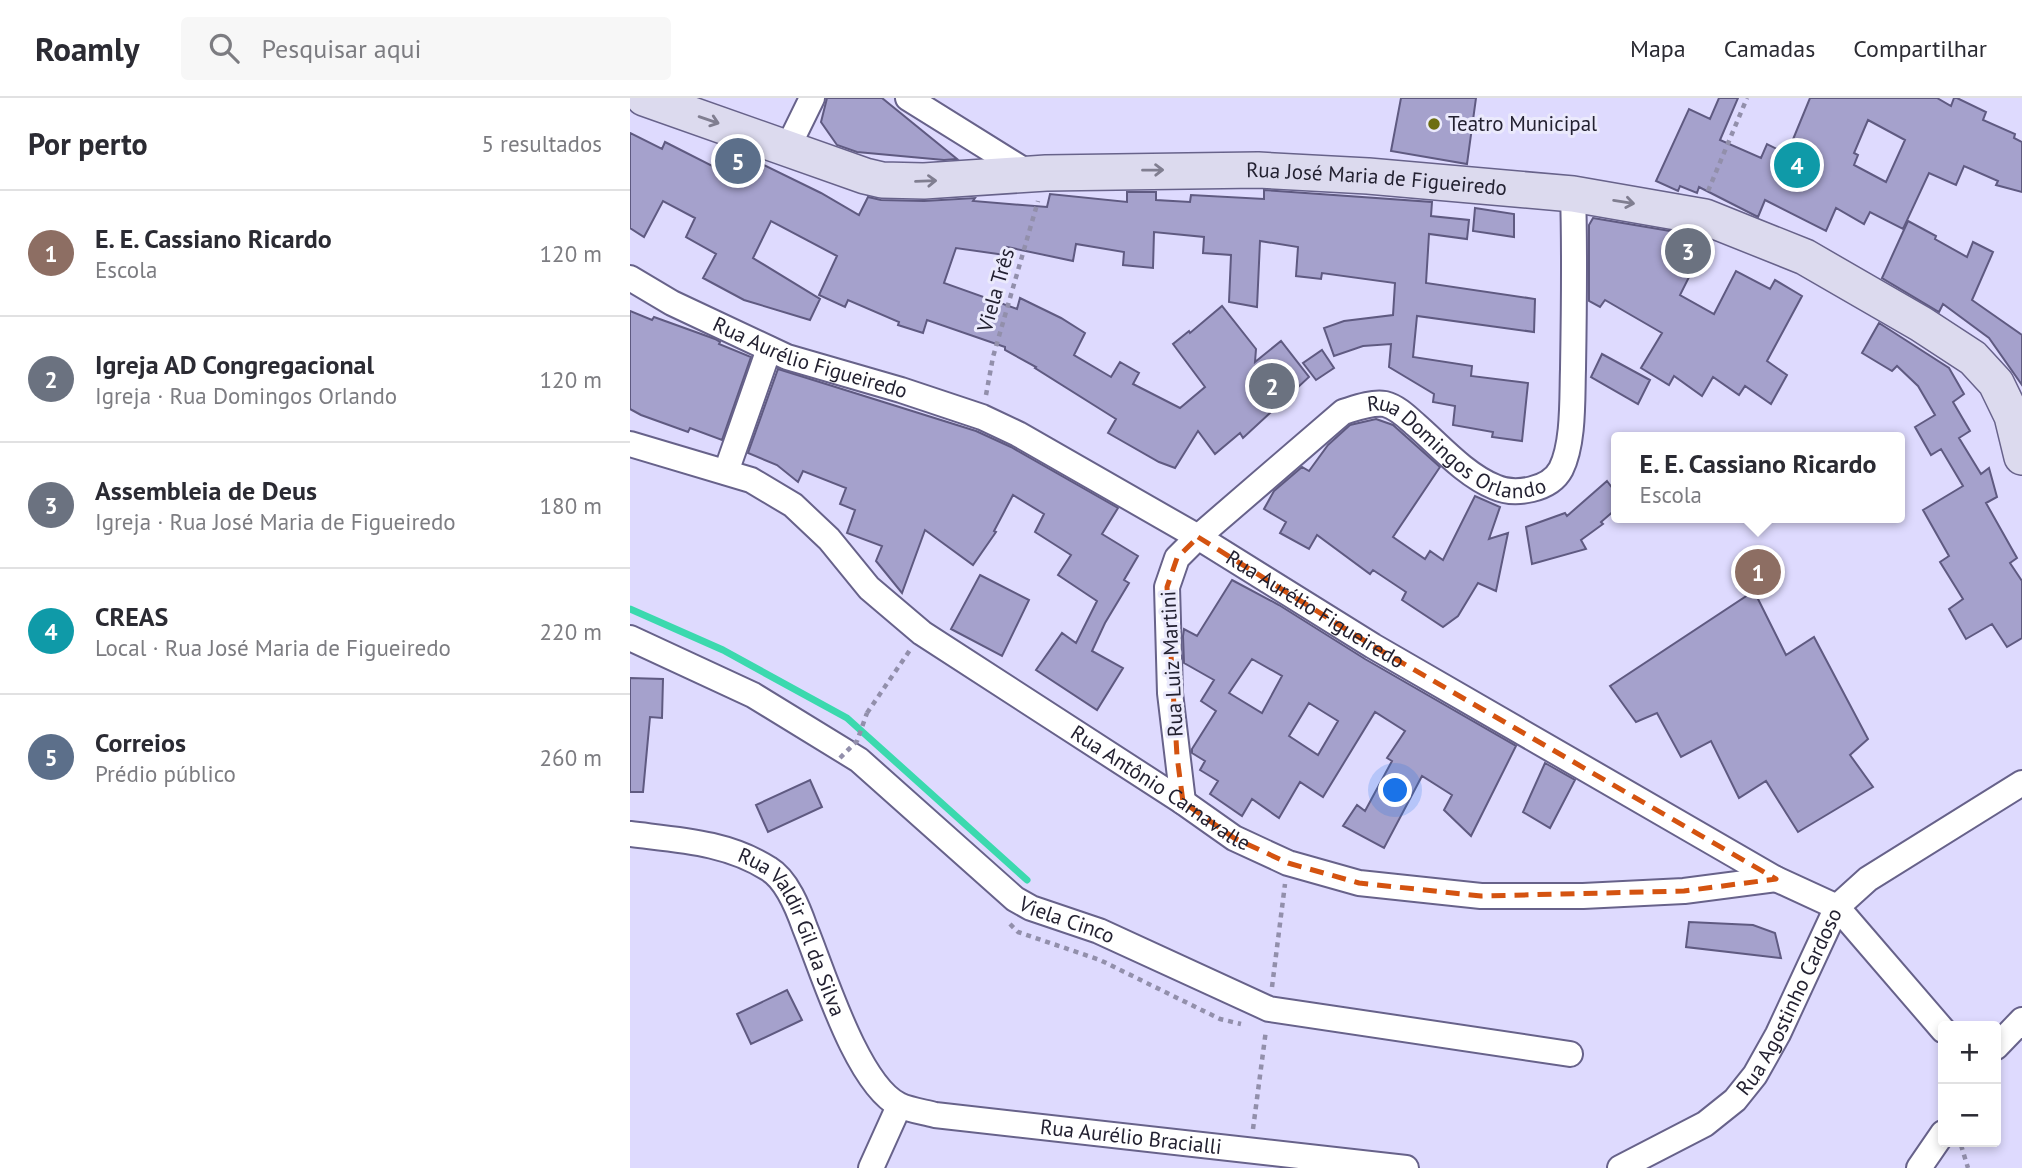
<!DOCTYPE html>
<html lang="pt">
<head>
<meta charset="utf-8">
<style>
	body { margin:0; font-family:"PT Sans",sans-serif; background:#f7f7f7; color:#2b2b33 }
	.controls { position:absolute; right:21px; bottom:21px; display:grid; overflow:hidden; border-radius:7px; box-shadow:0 4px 10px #0003 }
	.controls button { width:63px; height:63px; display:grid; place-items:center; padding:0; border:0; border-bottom:2px solid #e1e1e2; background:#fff; color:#2b2b33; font:35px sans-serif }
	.you { position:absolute; left:766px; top:693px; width:24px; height:24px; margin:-18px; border:5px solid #fff; border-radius:50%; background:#1a73e8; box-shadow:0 0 0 10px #1a73e833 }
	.badge { display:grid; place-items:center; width:46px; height:46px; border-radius:50%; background:#111827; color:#fff; font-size:23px; font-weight:700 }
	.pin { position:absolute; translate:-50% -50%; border:4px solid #fff; box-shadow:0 2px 7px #0006 }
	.popup { position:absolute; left:981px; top:334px; width:294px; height:91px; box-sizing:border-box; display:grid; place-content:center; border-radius:7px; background:#fff; filter:drop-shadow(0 2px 5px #0005); font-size:23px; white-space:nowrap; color:#7c7c81 }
	.popup b { font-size:26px; color:#2b2b33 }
	.popup::after { content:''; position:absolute; left:50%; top:100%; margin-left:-14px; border:14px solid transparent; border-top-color:#fff }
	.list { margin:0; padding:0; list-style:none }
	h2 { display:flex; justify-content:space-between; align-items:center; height:91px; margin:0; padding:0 28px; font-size:30px }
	h2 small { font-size:23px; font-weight:400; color:#7c7c81 }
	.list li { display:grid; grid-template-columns:46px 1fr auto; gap:21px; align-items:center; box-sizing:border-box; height:126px; padding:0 28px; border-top:2px solid #e1e1e2 }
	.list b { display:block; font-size:26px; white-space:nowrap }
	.list p { margin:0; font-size:23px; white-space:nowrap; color:#7c7c81 }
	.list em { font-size:23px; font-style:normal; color:#7c7c81 }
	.icon { flex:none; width:38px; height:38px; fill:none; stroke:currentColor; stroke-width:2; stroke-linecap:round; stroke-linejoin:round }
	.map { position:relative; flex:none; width:1392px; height:1070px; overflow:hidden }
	header { display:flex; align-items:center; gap:42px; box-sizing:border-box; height:98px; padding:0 35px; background:#fff; border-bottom:2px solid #e1e1e2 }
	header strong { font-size:33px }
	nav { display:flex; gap:38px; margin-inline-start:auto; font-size:24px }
	.search { width:490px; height:63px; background:#f7f7f7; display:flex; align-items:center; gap:18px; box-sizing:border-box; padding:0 24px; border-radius:7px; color:#7c7c81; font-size:26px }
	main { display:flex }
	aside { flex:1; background:#fff }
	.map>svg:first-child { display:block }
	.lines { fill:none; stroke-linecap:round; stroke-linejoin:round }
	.stream { stroke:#3bd9ae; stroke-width:7 }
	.building { fill:#a5a1cc; stroke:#5f5a81; stroke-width:2; fill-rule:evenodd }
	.street-casing { stroke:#67628a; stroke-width:28 }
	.secondary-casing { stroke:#67628a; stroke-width:38 }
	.path { stroke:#928fab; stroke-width:4.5; stroke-dasharray:5 5; stroke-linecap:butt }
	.street { stroke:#fff; stroke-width:24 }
	.secondary { stroke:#dcdaee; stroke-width:35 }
	.path-bridge { stroke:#928fab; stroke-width:4.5; stroke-dasharray:5 5; stroke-linecap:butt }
	.oneway { stroke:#807e90 }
	.marked { fill:none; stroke:#d45310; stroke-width:5; stroke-dasharray:14 9; stroke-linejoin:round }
	.poi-dot { fill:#6d6e10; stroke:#ebeafc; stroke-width:2.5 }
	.labels { text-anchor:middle; stroke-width:6; stroke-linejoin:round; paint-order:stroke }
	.poi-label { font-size:21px; fill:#232131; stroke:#ebeafc; text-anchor:start }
	.street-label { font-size:21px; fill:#232131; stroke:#ebeafc }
</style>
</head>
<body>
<header>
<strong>Roamly</strong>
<div class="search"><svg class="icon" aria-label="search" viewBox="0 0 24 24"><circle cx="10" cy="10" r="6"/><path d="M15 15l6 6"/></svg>Pesquisar aqui</div>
<nav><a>Mapa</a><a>Camadas</a><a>Compartilhar</a></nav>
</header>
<main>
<aside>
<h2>Por perto<small>5 resultados</small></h2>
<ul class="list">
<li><span class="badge" style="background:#8d6e63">1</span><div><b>E. E. Cassiano Ricardo</b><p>Escola</p></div><em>120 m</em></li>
<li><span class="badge" style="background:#6b7280">2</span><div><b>Igreja AD Congregacional</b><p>Igreja · Rua Domingos Orlando</p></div><em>120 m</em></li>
<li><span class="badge" style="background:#6b7280">3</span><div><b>Assembleia de Deus</b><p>Igreja · Rua José Maria de Figueiredo</p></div><em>180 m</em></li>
<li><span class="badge" style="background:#0f9aa8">4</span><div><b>CREAS</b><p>Local · Rua José Maria de Figueiredo</p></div><em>220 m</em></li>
<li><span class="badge" style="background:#5c6f8a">5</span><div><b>Correios</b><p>Prédio público</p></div><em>260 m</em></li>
</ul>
</aside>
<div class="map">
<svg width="1392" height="1070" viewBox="0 0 1392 1070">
	<rect width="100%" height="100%" fill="#dedafe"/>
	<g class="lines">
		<path class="stream" d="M0,511L93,552L217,620L397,782"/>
	</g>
	<path class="building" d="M197,0H252L327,61L314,62L227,54L207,47L191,24Z
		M771,0H846L837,66L761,53Z
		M1089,0H1108L1090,42L1131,60L1137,46L1157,56L1180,0H1307L1321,8L1324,0H1327L1356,14L1353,22L1385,36L1384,40L1392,44V94L1366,87L1368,83L1334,68L1326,87L1299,75L1273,131L1240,114L1234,126L1206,110L1196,133L1135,102L1128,119L1069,89L1067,95L1050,88L1048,93L1026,83L1059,11L1080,21ZM1238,22L1275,42L1256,84L1224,67L1228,57L1224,55Z
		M0,35L32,51L35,44L90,72L100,52L105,53L191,95L229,117L238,99L251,102L294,103L345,100L343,103L417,109L420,96L497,104V94H526V102L560,104L561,97L634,101V92L802,104L801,118L839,122L837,141L799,136L796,185L905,201L904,234L787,218L783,259L842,268L841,278L898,285L892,343L862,339L863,334L823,327L825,308L803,304L804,296L759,269L761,246L733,248L704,258L694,230L714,223L763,217L765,185L692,175L691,181L666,178L668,149L630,143L627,209L599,204L601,157L573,155L574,139L524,134L523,170L493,167L494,154L446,146L443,163L377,149L375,157L326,150L314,185L387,211L390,200L431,220L455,235L444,257L481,279L490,264L509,275L503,286L550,310L575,289L543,246L559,233L560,235L592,208L626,251L625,264L651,243L679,279L613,340L610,335L585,356L568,333L545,370L529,364L478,335L486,321L405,270L406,269L375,252V249L297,222L293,235L268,227L269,224L218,202L215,209L189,197L207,158L141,123L123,160L190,201L180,222L114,202L73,180L86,156L56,139L65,120L33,103L14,139L0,130Z
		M845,110L884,116V139L843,133Z
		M963,120L1046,134L1074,149L1050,197L1084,216L1106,173L1140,191L1145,182L1172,198L1137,263L1157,277L1141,306L1115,288L1109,297L1083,279L1072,298L1044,278L1039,287L1011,270L1032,235L975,202L970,209L959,203V127Z
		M1278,123L1306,138L1305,141L1337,159L1343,144L1363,154L1342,202L1392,237V287L1359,240L1313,206L1309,214L1252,180Z
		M0,213L22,222L24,219L85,241L90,244L89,246L121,259L92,342L60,330L58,334L11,317L0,311Z
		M1249,225L1319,270L1334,296L1323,304L1340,333L1329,340L1351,376L1359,370L1367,399L1356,405L1387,460L1380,465L1392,483V540L1377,549L1362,526L1336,541L1319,511L1333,501L1310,464L1319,458L1293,412L1333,388L1311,351L1301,357L1285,329L1305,317L1288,288L1267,268L1262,273L1232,255Z
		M692,252L704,270L686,282L673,265Z
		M972,256L1020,282L1008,306L961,279Z
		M148,271L346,333L381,349L488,410L472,436L508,458L494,482L499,485L475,525L462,553L493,570L467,612L406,572L432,535L446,545L467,503L428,477L441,457L405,434L414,416L383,397L364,433L366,434L343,467L295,432L272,495L246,463L252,448L217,435L225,412L210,406L216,390L173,373L168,384L147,367L118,355Z
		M746,321L763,327L810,369L763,439L795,461L800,453L813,462L845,398L870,409L859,441L878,435L866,493L848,485L828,518L813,529L772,502L776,494L743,472L740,476L687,437L679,451L650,435L656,424L634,411L644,393L672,369L679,373L698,347L720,327Z
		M977,383L986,395V411L971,424L973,426L951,442L956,451L902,466L896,429L935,415L937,418Z
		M350,477L399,502L372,558L321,531Z
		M602,482L649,507L735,561L886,648L841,738L814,712L822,697L792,678L754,750L713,728L727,707L735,713L762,663L757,660L775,633L745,614L693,699L670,684L649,720L622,701L612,718L580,696L588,683L570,672L575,663L562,655V651L586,613L571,603L584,582L554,565L553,538L554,531L567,538ZM622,561L652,578L632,615L599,595ZM679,605L708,623L688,657L659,638Z
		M1124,493L1156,557L1184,539L1238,641L1220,657L1243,689L1168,734L1136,683L1109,700L1081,643L1051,659L1027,615L1006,624L980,588Z
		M0,580L33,581L32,620L20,619L13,694H0Z
		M915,665L945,682L920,730L893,714Z
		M180,682L192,709L138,734L126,707Z
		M1059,824L1123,827L1145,835L1151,860L1056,849Z
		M157,892L172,922L121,946L107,916Z"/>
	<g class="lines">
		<g class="street-casing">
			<g id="street">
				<path d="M278,0L400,76"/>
				<path d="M158,49L182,0"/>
				<path id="s1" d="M0,180L42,205L157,259L271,292L352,319L388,336L568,439L743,548L1146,781L1207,809L1313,932"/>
				<path id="s2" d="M0,346L121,382L163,407L199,441L239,490L292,535L553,704L604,740L658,765L729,785L851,798H953L1054,793L1146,781"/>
				<path d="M96,374L139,251"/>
				<path id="s3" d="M0,540L123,597L229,662L385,801L401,810L469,833L639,911L940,956"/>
				<path id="s4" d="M553,704L540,595L537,489L547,460L568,439L713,314C726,310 741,304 755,306C767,309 777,319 786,327C809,347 835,377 865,389C885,398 920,392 931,371C944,345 942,300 943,271C944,213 945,154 943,96"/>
				<path id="s5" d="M0,736C48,742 97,744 139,771C157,782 168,810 175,830C193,874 227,986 269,1007C279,1012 294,1014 305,1017L776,1070"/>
				<path d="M1366,949L1392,922"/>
				<path d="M241,1070L269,1008"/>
				<path id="s6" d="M990,1070L1075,1026L1105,1002L1125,977L1148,936L1207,809L1238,781L1392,685"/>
				<path d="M1289,1070L1313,1035"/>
			</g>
		</g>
		<g class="secondary-casing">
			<g id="secondary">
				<path id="s7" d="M14,0L235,78L252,82L294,83L416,75L628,72L738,78L943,96L1075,119L1175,159L1291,226L1343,260L1366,285L1382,318L1392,359"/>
			</g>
		</g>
		<path class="path" d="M1078,93L1117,0
			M356,297L363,259L408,103
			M237,615L280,552
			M380,826L388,834L470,862L590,921L611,926
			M642,889L655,786
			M623,1031L636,932
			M1331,1047L1338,1070"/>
		<use href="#street" class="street"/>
		<use href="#secondary" class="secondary"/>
		<path class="path-bridge" d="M210,660L227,643L237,615"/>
	</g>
	<defs><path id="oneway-shaft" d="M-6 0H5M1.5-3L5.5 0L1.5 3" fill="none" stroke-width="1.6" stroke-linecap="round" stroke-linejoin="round" transform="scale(1.75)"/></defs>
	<g class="oneway">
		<use href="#oneway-shaft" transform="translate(79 22) rotate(19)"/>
		<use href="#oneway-shaft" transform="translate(523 72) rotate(-1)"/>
		<use href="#oneway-shaft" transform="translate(296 83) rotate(-2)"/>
		<use href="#oneway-shaft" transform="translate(994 104) rotate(9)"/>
	</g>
	<path class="marked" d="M568,439L743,548L1146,781L1054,793L851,798L729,785L658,765L604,740L553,704L547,658L537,489L547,460Z"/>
	<circle class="poi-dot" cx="804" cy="26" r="7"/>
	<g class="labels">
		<g class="poi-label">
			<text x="818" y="33">Teatro Municipal</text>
		</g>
		<g class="street-label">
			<text dy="7" stroke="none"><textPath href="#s7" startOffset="747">Rua José Maria de Figueiredo</textPath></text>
			<text transform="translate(366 192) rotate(-74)" y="7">Viela Três</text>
			<text dy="7" stroke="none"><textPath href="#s1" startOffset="198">Rua Aurélio Figueiredo</textPath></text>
			<text dy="7" stroke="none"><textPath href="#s4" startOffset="597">Rua Domingos Orlando</textPath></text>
			<text dy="7" stroke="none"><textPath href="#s1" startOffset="765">Rua Aurélio Figueiredo</textPath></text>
			<text transform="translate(542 566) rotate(-93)" y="7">Rua Luiz Martini</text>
			<text dy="7" stroke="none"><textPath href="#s2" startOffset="642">Rua Antônio Carnavalle</textPath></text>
			<text dy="7" stroke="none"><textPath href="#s3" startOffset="525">Viela Cinco</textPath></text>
			<text dy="7" stroke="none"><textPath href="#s5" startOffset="210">Rua Valdir Gil da Silva</textPath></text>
			<text dy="7" stroke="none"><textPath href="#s6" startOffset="247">Rua Agostinho Cardoso</textPath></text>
			<text dy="7" stroke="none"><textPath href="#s5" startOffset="653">Rua Aurélio Bracialli</textPath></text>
		</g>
	</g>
</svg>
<div class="controls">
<button>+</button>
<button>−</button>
</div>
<div class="you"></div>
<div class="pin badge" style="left:1128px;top:474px;background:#8d6e63">1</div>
<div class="popup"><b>E. E. Cassiano Ricardo</b>Escola</div>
<div class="pin badge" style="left:642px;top:288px;background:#6b7280">2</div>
<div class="pin badge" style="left:1058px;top:153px;background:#6b7280">3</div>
<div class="pin badge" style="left:1167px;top:67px;background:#0f9aa8">4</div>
<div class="pin badge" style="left:108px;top:63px;background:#5c6f8a">5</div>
</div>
</main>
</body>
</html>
